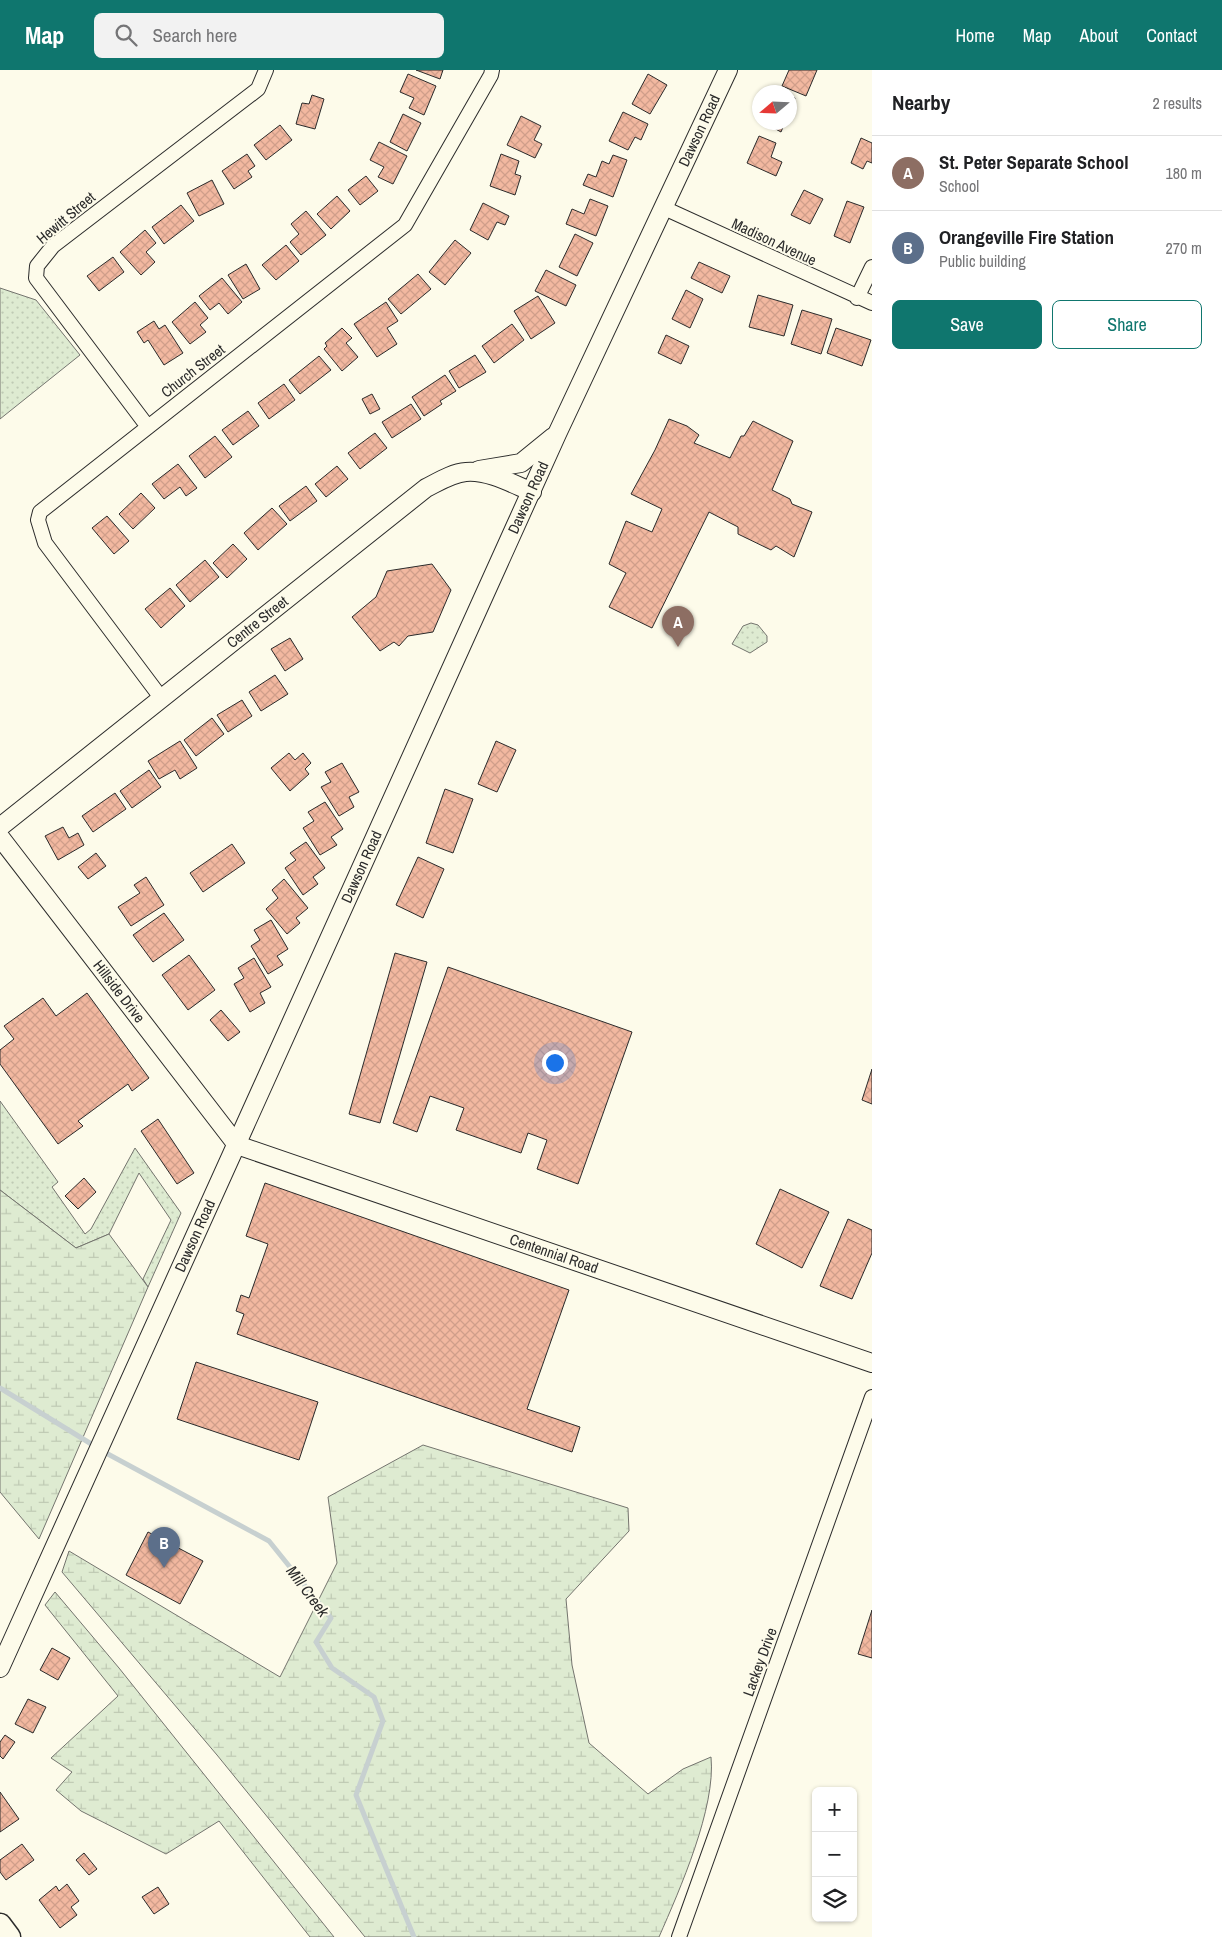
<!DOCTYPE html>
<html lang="en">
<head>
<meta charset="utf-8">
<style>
	body { margin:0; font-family:"Archivo Narrow",sans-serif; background:#f2f2f2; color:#202124 }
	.controls { position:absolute; right:15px; bottom:15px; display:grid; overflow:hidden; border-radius:8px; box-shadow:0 1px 4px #0004 }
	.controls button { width:45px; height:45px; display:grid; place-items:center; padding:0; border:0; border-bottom:1px solid #e0e0e0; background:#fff; color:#202124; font:25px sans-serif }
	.compass { position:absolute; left:752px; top:15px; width:45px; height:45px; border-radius:50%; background:#fff; box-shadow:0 1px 4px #0004; rotate:251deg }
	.you { position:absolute; left:554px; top:992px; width:18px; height:18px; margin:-12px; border:4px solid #fff; border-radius:50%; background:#1a73e8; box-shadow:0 0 0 8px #1a73e833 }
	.badge { display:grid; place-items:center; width:32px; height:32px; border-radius:50%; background:#0f766e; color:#fff; font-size:16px; font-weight:700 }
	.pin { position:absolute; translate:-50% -41px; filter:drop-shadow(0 1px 2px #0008) }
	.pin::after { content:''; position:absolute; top:26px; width:18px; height:15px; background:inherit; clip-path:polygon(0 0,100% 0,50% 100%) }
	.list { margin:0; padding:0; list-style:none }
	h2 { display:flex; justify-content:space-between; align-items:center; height:65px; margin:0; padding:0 20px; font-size:21px }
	h2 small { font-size:16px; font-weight:400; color:#757577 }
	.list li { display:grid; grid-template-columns:32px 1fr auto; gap:15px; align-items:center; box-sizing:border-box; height:75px; padding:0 20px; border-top:1px solid #e0e0e0 }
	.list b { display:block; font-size:19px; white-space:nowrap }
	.list p { margin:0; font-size:16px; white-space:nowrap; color:#757577 }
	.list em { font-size:16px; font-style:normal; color:#757577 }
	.actions { display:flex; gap:10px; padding:15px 20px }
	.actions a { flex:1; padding:11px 0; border:1px solid #0f766e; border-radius:8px; text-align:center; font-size:18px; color:#0f766e }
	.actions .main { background:#0f766e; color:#fff }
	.icon { flex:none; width:28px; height:28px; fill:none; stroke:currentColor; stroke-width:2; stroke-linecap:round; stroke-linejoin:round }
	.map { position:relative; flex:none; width:872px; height:1867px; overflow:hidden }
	header { display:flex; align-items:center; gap:30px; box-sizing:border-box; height:70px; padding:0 25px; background:#0f766e; color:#fff }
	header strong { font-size:24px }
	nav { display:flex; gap:28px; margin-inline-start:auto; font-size:18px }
	.search { width:350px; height:45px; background:#f2f2f2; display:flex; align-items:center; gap:12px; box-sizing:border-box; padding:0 18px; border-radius:8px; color:#757577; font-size:19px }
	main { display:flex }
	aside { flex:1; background:#fff }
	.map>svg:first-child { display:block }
	.green { fill:url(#green-dots); stroke:#74746e }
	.wetland { fill:url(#wetland-marsh); stroke:#74746e }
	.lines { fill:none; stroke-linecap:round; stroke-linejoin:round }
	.stream { stroke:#c7d0d0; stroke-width:5 }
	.building { fill:url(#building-cross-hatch); stroke:#2b2b2b }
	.minor-casing { stroke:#2b2b2b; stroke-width:16 }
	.tertiary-casing { stroke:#2b2b2b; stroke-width:20 }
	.primary-casing { stroke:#2b2b2b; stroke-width:25 }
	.minor { stroke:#fdfbea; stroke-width:14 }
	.tertiary { stroke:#fdfbea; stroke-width:18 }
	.primary { stroke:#fdfbea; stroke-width:22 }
	.labels { text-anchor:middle; stroke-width:4; stroke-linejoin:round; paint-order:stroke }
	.street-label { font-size:15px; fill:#2b2b2b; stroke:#fdfbea }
	.water-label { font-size:16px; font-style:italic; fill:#2b2b2b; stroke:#fdfbea }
</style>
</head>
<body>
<header>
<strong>Map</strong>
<div class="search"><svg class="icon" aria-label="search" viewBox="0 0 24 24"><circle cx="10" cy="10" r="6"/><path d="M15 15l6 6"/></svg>Search here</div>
<nav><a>Home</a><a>Map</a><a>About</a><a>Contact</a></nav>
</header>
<main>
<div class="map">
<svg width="872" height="1867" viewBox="0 0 872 1867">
	<defs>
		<pattern id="green-dots" width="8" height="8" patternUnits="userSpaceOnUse" patternTransform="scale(1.25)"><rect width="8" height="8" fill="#deebd1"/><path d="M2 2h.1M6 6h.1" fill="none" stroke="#bfcab4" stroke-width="1.8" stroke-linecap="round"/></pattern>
		<pattern id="wetland-marsh" width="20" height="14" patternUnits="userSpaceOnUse" patternTransform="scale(1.25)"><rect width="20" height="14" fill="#deebd1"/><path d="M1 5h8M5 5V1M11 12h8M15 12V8" fill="none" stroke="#bfcab4"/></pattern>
		<pattern id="building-cross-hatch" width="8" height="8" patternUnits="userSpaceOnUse" patternTransform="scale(1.25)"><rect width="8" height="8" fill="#f2b8a0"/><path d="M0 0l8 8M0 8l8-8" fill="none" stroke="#d09e8a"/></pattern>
	</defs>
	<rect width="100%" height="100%" fill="#fdfbea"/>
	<path class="green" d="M0,218L36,230L80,285L0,349Z
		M751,553L758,555L767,566V572L750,583L732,574L743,556Z
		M0,1031L58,1112L52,1117L85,1164L91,1159L135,1078L181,1143L148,1217L143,1209L171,1150L139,1103L109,1164L76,1178L0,1120Z"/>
	<path class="wetland" d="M0,1120L76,1178L109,1164L148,1217L39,1469L0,1422Z
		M423,1375L628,1438L629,1461L566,1529L572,1595L589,1673L648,1724L683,1699L711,1687C716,1738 680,1819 659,1867H365L217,1685L62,1502L69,1481L280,1607L337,1493L328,1427Z
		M55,1522L119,1598L334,1867H310L219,1751L166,1784L81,1741L56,1720L72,1702L51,1688L118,1626L45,1535Z"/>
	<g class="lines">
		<path class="stream" d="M0,1318L106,1383L269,1471L331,1548L316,1572L332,1598L374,1627L383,1651L356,1725L414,1867"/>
	</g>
	<path class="building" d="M416,0H443L440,9Z
		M789,0H817L806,26L782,16Z
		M408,4L436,16L424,45L409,38L414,28L400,22Z
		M648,4L667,15L650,44L632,34Z
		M312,25L324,29L315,59L296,54L302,33L309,34Z
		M790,26L795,28L790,42Z
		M623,42L648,54L641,70L635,67L628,80L609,71Z
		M403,44L421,53L407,81L390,72Z
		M521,46L541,56L534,70L542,74L535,88L507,75Z
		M763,52H785L781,62Z
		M280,55L292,70L266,90L254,75Z
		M759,66L776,73L771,87L782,92L776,106L747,93Z
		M861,68L872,73V93L867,91L863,99L851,93Z
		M379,72L407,86L393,114L378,107L384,97L370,90Z
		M247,84L255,96L248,101L252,107L234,119L222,101Z
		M501,84L519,91L515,104L521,106L515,125L490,116Z
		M613,85L627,90L613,127L583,115L588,104L596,107L602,91L609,94Z
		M366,106L378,121L360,135L348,120Z
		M212,110L224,134L199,146L187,123Z
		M804,120L823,129L810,154L791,145Z
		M337,126L350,141L331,159L317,144Z
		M590,129L608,136L596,166L566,154L572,139L584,144Z
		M847,131L864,137L850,173L834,166Z
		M483,133L509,146L505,155L497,152L488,170L470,160Z
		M181,135L194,151L164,174L152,157Z
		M306,141L326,165L301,185L290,172L299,164L291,154Z
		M145,160L156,173L146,182L155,192L141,205L120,182Z
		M575,164L593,173L577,206L559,197Z
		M455,170L471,183L445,215L429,202Z
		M286,175L299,191L276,210L262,195Z
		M113,187L124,202L99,221L87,206Z
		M699,192L730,206L722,223L691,208Z
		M246,194L260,219L243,229L228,205Z
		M546,200L576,215L566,236L535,221Z
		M418,204L431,219L401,244L388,229Z
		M222,208L242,232L228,244L219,233L210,240L199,226Z
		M686,220L703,229L690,258L672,249Z
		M758,225L793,235L784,266L749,257Z
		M538,226L555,253L531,269L514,241Z
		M195,232L208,248L200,255L206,262L190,274L172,252Z
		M386,232L398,251L387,258L397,274L377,287L354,254Z
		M802,240L832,249L821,284L791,274Z
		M154,251L159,259L165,255L183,283L164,295L148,270L144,273L137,262Z
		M512,254L524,270L494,293L482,276Z
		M342,258L352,268L346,273L358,287L342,301L324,279L327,276L325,273Z
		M836,258L871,270L862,296L827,283Z
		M666,265L689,276L681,294L658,283Z
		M475,285L486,302L459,318L449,301Z
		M319,286L331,300L300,324L289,310Z
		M445,305L456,321L440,331L442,334L424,346L412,327Z
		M284,314L295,330L269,349L258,333Z
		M372,324L380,339L370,344L362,329Z
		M411,334L421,349L392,368L382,352Z
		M248,341L259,356L233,375L222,360Z
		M669,349L687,356L699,365L694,373L730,388L741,366H744L753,351L793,371L772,420L790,429L792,434L812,442L794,487L776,476L771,480L738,464V457L709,442L652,558L609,537L626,503L609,494L626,451L652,462L662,439L631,424L655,380Z
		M375,363L387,378L360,399L348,383Z
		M215,366L232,387L205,408L189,386Z
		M178,394L197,418L186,426L180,417L164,429L152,414Z
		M337,396L348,409L326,427L315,414Z
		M306,416L317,431L290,451L279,436Z
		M141,423L155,438L133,459L119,444Z
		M272,438L287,454L258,480L244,463Z
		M107,446L129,471L114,484L92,458Z
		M233,474L247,489L227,508L213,493Z
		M205,490L219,507L190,532L176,515Z
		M432,494L451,520L433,562L408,566L399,576L394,572L380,581L352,547L376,527L387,501Z
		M170,518L185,536L161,558L145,539Z
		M290,568L303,589L285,601L271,579Z
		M275,605L288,624L261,641L249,622Z
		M242,630L252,646L228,662L217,645Z
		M212,648L224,664L196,686L184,670Z
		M180,671L197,698L180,709L175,700L159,709L148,691Z
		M496,671L516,680L497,722L478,714Z
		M289,683L295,690L303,683L311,693L305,699L309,704L290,721L271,698Z
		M342,693L359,722L349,727L354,737L339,746L321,717L331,712L325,702Z
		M149,700L161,717L132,738L120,721Z
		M445,719L473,729L453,783L426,773Z
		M115,723L126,739L93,762L82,746Z
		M325,732L343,759L331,767L337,775L320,785L303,758L314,751L308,742Z
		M63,757L69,768L78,763L84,775L58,790L45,766Z
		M306,772L325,798L313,807L318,814L303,825L285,798L296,790L290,783Z
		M232,774L245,793L203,822L190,803Z
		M96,783L106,796L88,809L78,797Z
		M418,787L444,799L423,848L396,835Z
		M146,807L164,835L131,856L118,837L140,823L134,815Z
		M284,809L308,838L296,848L300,853L287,864L266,839L278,828L272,820Z
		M164,843L184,870L153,892L133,865Z
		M271,850L288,879L277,886L283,895L268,904L251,876L260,870L254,860Z
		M395,883L427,892L380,1053L349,1044Z
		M189,885L215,920L188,940L162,905Z
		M254,888L271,917L260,923L265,933L250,942L234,914L244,908L238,898Z
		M448,897L632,962L578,1114L537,1099L547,1070L528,1063L521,1083L456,1060L464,1038L430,1026L417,1062L393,1053Z
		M87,923L149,1008L132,1021L128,1014L78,1051L83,1056L58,1074L0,994V980L14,969L4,956L43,928L56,946Z
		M221,940L240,962L228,971L210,950Z
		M872,999V1034L862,1030Z
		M158,1049L194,1103L177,1114L141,1061Z
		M84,1108L96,1122L78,1139L65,1126Z
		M265,1113L569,1220L527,1339L580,1357L572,1382L237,1264L244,1244L236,1241L241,1225L249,1228L268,1174L246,1166Z
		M780,1119L829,1142L802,1198L756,1174Z
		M848,1149L872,1160V1183L852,1229L820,1216Z
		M196,1292L318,1332L299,1390L177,1349Z
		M148,1462L203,1491L180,1534L126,1505Z
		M872,1540V1588L858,1584Z
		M52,1578L70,1588L58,1610L40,1600Z
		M28,1629L46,1637L33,1663L15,1654Z
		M5,1665L15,1672L3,1689L0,1686V1672Z
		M0,1722L19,1749L0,1762Z
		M22,1774L34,1790L6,1810L0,1802V1790Z
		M84,1783L97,1799L89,1805L76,1790Z
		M67,1814L79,1831L71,1837L77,1845L60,1858L39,1830L56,1816L59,1821Z
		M158,1817L169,1834L154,1844L142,1827Z"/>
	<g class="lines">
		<g class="minor-casing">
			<path id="minor" d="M664,138L872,233
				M857,228L872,197
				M148,357L36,208L37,196L53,176L258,19L266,0
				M162,629L45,473L38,450L40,442L405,155L491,5L492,0
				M679,1867L872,1327"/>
		</g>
		<g class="tertiary-casing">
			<g id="tertiary">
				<path d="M479,400L521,393L553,367"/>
				<path id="s1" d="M0,757L426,418C438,412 452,403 466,402C488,400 513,414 532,422"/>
				<path id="s2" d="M0,767L237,1075"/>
				<path id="s3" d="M237,1075L872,1293"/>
				<path id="s4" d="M0,1598L557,364L728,0"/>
			</g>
		</g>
		<g class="primary-casing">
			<path id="primary" d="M0,1855L9,1867"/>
		</g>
		<use href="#minor" class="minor"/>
		<use href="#tertiary" class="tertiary"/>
		<use href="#primary" class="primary"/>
	</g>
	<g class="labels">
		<g class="street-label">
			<text dy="5" stroke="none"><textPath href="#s4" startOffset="1689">Dawson Road</textPath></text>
			<text transform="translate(66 148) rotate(-40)" y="5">Hewitt Street</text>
			<text transform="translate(774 172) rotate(25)" y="5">Madison Avenue</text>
			<text transform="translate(193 301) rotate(-38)" y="5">Church Street</text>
			<text dy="5" stroke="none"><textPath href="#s4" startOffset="1284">Dawson Road</textPath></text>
			<text dy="5" stroke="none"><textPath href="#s1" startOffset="329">Centre Street</textPath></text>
			<text dy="5" stroke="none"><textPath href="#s4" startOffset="879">Dawson Road</textPath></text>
			<text dy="5" stroke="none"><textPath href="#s2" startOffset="195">Hillside Drive</textPath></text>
			<text dy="5" stroke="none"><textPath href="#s4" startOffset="474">Dawson Road</textPath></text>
			<text dy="5" stroke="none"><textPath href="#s3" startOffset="335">Centennial Road</textPath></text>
			<text transform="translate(760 1592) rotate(-70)" y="5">Lackey Drive</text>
		</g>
		<g class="water-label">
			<text transform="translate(308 1521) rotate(53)" y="6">Mill Creek</text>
		</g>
	</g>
</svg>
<div class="controls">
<button>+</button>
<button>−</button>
<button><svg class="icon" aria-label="layers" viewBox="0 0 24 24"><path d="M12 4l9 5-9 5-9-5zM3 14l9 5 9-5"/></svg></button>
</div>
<svg class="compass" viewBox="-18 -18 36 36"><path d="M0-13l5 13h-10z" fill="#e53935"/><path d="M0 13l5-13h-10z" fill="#757577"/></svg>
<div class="you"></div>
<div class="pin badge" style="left:678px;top:577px;background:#8d6e63">A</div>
<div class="pin badge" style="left:164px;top:1498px;background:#5c6f8a">B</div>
</div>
<aside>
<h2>Nearby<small>2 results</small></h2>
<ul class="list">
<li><span class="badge" style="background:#8d6e63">A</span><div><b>St. Peter Separate School</b><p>School</p></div><em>180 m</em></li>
<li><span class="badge" style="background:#5c6f8a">B</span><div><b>Orangeville Fire Station</b><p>Public building</p></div><em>270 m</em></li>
</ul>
<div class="actions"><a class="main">Save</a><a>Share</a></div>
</aside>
</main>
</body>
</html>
